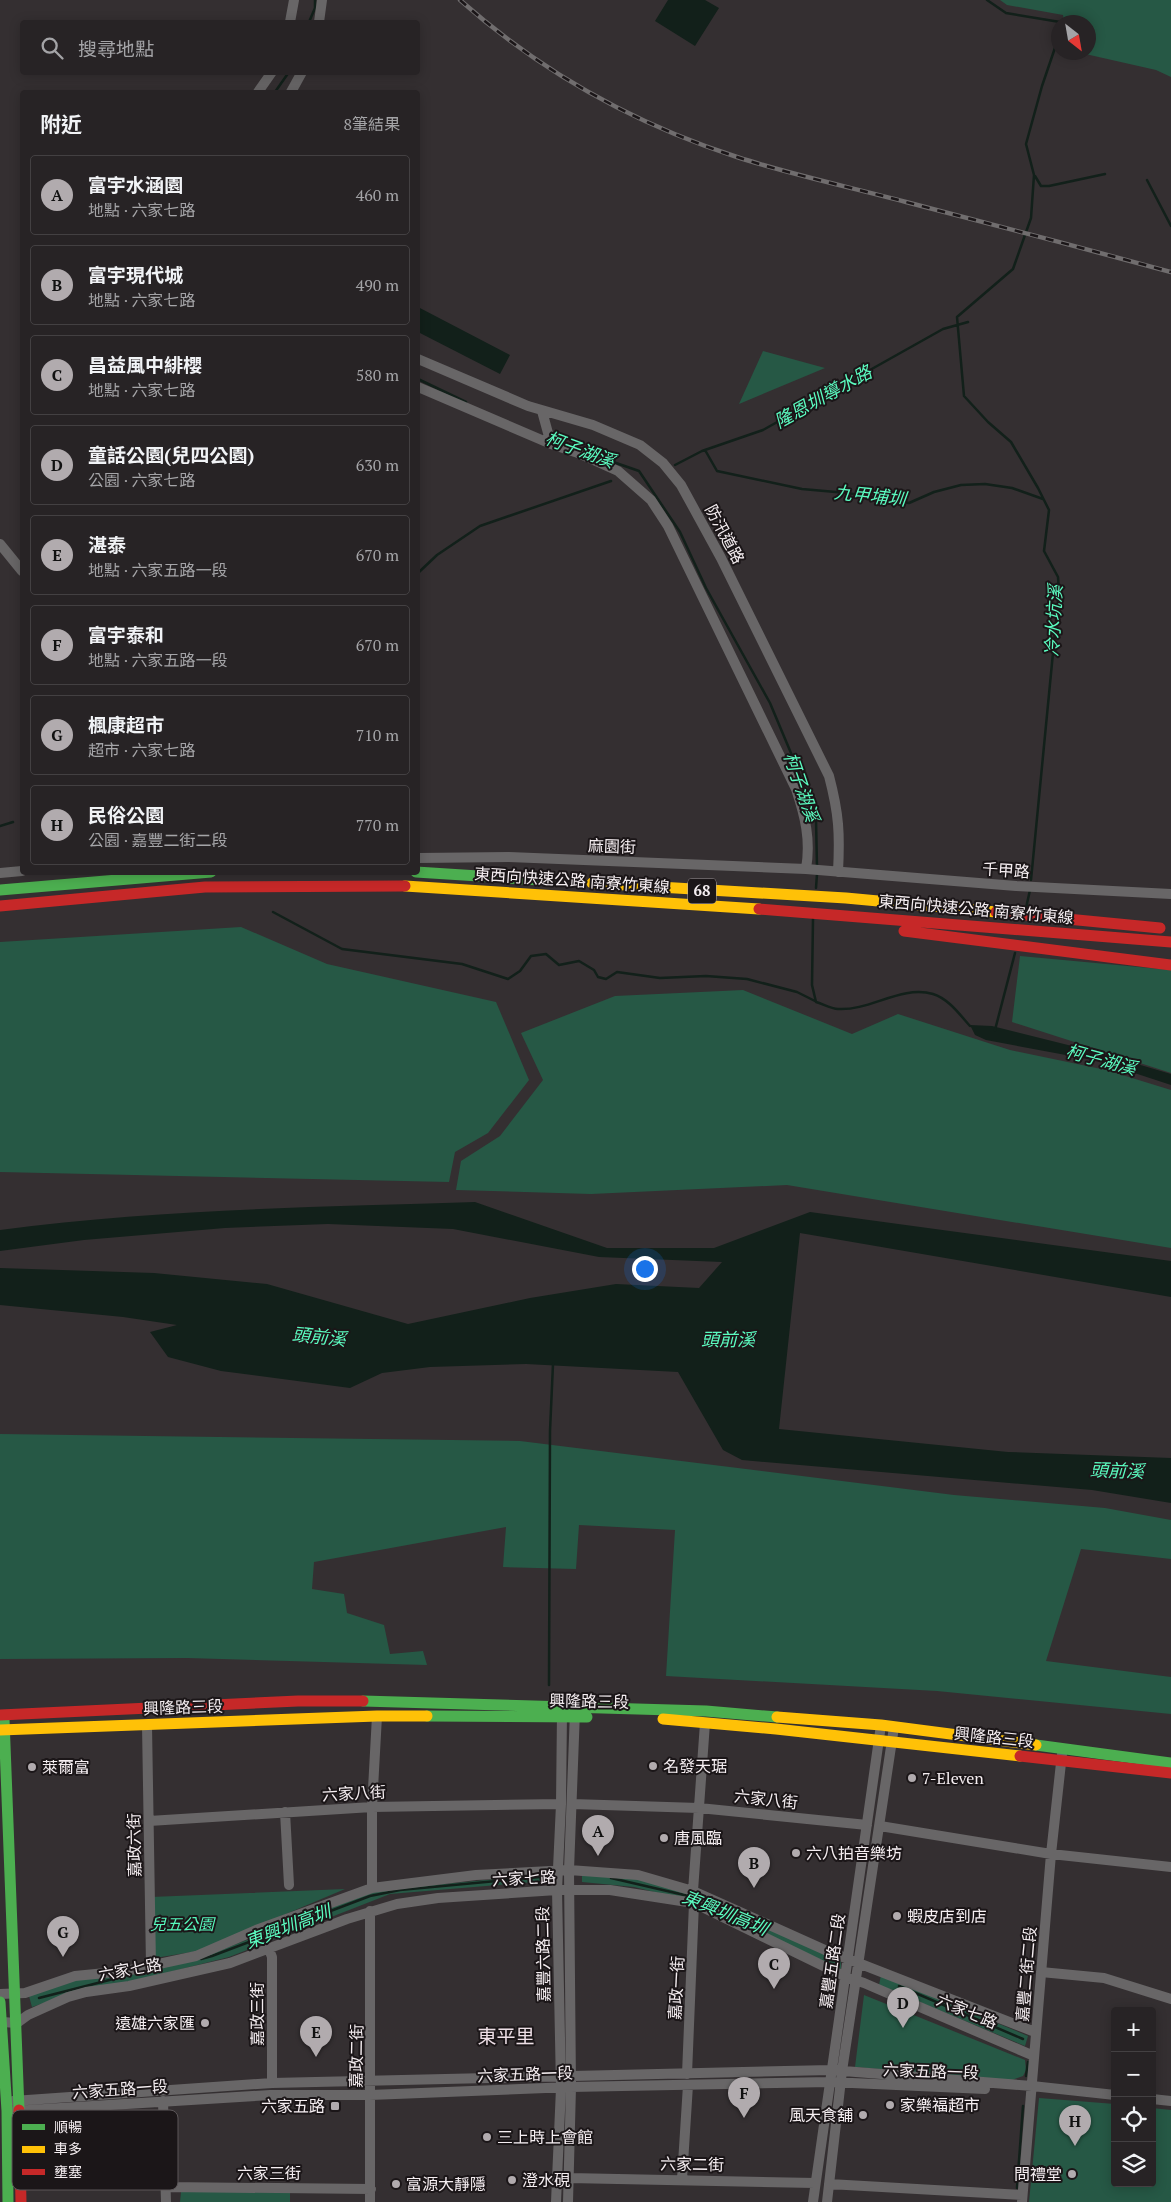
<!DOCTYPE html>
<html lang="zh-TW">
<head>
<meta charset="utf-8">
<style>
	body { margin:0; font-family:"PT Serif","Noto Sans TC",serif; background:#2f2b2d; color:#f1f3f6 }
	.controls { position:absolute; right:15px; bottom:15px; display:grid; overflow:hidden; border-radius:5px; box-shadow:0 2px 12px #0003 }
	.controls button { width:45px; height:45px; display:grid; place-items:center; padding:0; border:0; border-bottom:1px solid #434042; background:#272325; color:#f1f3f6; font:25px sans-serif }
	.compass { position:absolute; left:1051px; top:15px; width:45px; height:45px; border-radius:50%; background:#272325; box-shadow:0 2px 12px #0003; rotate:149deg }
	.you { position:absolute; left:644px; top:1268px; width:18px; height:18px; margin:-12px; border:4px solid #fff; border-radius:50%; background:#1a73e8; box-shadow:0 0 0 8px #1a73e833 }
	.badge { display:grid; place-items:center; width:32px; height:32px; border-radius:50%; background:#b1abae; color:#111; font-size:16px; font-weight:700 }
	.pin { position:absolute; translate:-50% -41px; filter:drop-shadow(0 1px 2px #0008) }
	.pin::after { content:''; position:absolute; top:26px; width:18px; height:15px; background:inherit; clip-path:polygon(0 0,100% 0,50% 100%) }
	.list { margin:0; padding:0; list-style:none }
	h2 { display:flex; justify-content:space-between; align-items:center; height:65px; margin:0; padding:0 20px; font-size:21px }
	h2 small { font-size:16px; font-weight:400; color:#a4a4a7 }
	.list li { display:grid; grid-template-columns:32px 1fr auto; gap:15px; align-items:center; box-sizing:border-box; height:80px; margin:0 10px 10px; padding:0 10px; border:1px solid #434042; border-radius:5px }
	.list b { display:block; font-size:19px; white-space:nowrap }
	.list p { margin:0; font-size:16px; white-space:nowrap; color:#a4a4a7 }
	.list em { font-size:16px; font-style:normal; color:#a4a4a7 }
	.icon { flex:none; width:28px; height:28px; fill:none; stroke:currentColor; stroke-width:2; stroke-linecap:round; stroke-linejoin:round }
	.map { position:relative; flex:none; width:1171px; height:2202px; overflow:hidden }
	.search { position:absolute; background:#272325; box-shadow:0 2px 12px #0003; left:20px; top:20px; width:400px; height:55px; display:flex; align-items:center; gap:12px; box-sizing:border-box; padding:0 18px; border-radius:5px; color:#a4a4a7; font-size:19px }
	.panel { position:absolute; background:#272325; box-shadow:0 2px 12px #0003; left:20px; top:90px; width:400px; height:785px; border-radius:5px }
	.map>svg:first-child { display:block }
	.green { fill:#265845 }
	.water { fill:#12201a }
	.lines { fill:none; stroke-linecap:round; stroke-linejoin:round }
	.stream { stroke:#12201a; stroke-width:2.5 }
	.street { stroke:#686667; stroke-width:10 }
	.fast { stroke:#4caf50; stroke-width:11 }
	.slow { stroke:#ffc107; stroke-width:11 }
	.jam { stroke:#c62828; stroke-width:11 }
	.rail-casing { stroke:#706d6e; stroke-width:4.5 }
	.rail { stroke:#1b1618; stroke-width:2.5; stroke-dasharray:8; stroke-linecap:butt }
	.poi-dot { fill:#b1abae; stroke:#1b1618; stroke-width:2 }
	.labels { text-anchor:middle; stroke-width:4; stroke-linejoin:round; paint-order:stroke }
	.shield { fill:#1b1618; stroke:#b4adb0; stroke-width:1 }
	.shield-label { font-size:15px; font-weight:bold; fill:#f5eef1 }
	.street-label { font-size:16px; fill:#f5eef1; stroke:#1b1618 }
	.poi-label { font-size:16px; fill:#f5eef1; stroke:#1b1618; text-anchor:start }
	.park-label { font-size:16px; font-style:italic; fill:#57f9bd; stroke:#1b1618 }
	.water-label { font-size:18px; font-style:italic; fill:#5bfcc0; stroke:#1b1618 }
	.quarter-label { font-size:19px; fill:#eddfe6; stroke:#1b1618 }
	.key { fill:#1b1618; stroke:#5c5759; stroke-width:1 }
	.key-label { font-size:14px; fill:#f5eef1 }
</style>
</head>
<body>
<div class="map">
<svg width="1171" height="2202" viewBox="0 0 1171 2202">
	<rect width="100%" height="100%" fill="#342f31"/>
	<path class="green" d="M1000,0H1171V77L1156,70L1081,53L1088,52V22H1064L1063,15L1007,5Z
		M763,351L825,368L739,404Z
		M241,927L327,964L496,1002L529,1080L488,1133L455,1152L449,1182L0,1172V942Z
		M1020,956L1171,970V1073L1012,1022Z
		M743,990L852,1034L898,1014L1010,1050L1106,1070L1171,1090V1248L787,1185L591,1194L456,1190L461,1161L500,1136L543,1080L521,1033L615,996Z
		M0,1434L520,1441L954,1495L1105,1508L1171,1520V1559L1081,1549L1046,1661L1171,1677V1714L937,1691L666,1676L675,1530L579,1525L576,1569L503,1567L506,1527L314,1562L312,1589L344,1594L347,1613L384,1625L390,1654L423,1651L427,1665L187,1658L0,1659Z
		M549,1874L547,1881L390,1894L229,1957L146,1978L79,1991L32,2007L29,1996L76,1980L211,1954L366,1893L382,1890Z
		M582,1874L638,1878L693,1893L841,1959V1969L691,1901L634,1887L582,1882Z
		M345,1889L198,1951L155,1958L151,1897Z
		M881,1975L1028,2036L1025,2046L879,1985Z
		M864,1995L1025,2060L1026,2070L1023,2076L1012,2080L855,2067Z
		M1039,2098L1115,2104V2183H1152V2108L1171,2110V2202H1029Z
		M290,2191V2202H180L181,2192Z"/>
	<path class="water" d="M668,0H705L719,8L695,46L655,21Z
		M418,307L510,355L500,374L418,332Z
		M970,1025L992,1026L1100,1053L1171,1074V1085L1098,1061L986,1040L975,1035Z
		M475,1202L607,1248H714L810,1212L1171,1261V1297L800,1233L779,1429L1008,1452L1171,1458V1503L1092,1490L742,1460L723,1450L678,1372L526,1364L430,1367L382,1373L350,1388L221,1371L168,1357L150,1332L177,1325L123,1317L0,1305V1268L154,1273L267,1284L408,1324L530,1298L616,1284L699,1288L722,1262L599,1257L453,1229L328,1224L225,1228L84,1240L0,1251V1230C158,1209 317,1207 475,1202Z"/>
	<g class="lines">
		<path class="stream" d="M987,0L1006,13L1060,22
			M309,22L315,8V0
			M275,92L289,72
			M1035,176L1041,186H1049L1105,174
			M1147,180L1171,226
			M418,379L466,402
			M705,450L717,471L802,489L847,493L909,503L934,492L961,485L985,484L1012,488L1043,499
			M596,456L639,471L680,532L706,588L770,703L796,765L816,819L817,868
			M675,465L702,451L763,430L943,329L968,322
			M418,573L437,555L480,526L611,481
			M0,826L13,822
			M1031,880L1059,591L1058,577L1044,551L1049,510L1038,488L1011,442L988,422L964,396L957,317L1013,269L1031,218L1034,175L1026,144L1042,86L1058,39
			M816,888L817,874
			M1026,908L1030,890
			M273,912L342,949L462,964L508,979L520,971L531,956L546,954L559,965L579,961L594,970L598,977L606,979L617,972L660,978L706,976L747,979L797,992L815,1001
			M813,919L812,985L816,1002C823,1004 831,1009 838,1009C870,1011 901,985 933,994C949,999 960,1015 970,1026
			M995,1030L1015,953
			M549,1685L550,1431L553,1364
			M611,1878L693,1897L752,1923
			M826,1956L834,1959
			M201,1959L212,1956L370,1896L400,1890L540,1877
			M899,1986L1023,2039
			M39,1998L125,1976
			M1026,2076L1028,2062
			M1017,2188L1023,2106"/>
		<path class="street" d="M290,22L294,0
			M319,22L322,0
			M258,92L272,72
			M291,92L302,72
			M418,359L528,406L593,425L640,445L663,463L681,485L721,558L829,776C839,814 840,834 838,872
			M418,387L551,444L578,453L618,471L651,500L668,526L796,789C805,816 811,840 806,869
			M542,411L551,444
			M0,544L22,571
			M418,858L509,857L806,869L1016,886L1171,894
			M0,873L22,871
			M147,1725L151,1965
			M572,1804L699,1808L867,1825
			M285,1812L289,1885
			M149,1821L372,1807L561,1804
			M880,1826L1051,1854L1171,1867
			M372,1888V1807L377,1716
			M693,1891L705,1723
			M370,1911V2202
			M268,1947L272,1957V2083
			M1041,1972L1104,1978L1171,1999
			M0,1994L25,1993L75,1976L126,1971L196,1956L256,1930L372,1888L476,1875L569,1870L638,1875L693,1891L825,1950L1035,2032
			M2,2022L17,2023L28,2015L68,1997L86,1992L129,1986L230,1963L347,1919L397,1904L438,1898L557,1890H610L694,1903L846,1977L864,1983L1034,2056
			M687,2074L694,1903
			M1152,2099L1171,2101
			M13,2101L272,2083L831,2070L1032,2086L1115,2095
			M163,2101L166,2202
			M13,2111L270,2095H370L571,2087L830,2082L985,2089
			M569,2178L815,2183
			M682,2179L688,2085
			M829,2184L1022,2195
			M166,2187L371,2189
			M556,2202L561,2088L557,1890L561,1804L562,1712
			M568,2202L571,2087L569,1870L575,1711
			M813,2202L881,1725
			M827,2202L842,2071L894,1727
			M1022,2202L1051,1854L1062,1754"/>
		<path class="fast" d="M416,872L540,880
			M0,890L211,872
			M363,1701L706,1711L777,1717
			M427,1716L587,1717
			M4,1719L19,2110
			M1036,1745L1171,1763
			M0,2002L7,2111L8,2202"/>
		<path class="slow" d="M592,883L846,898L996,912
			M405,886L759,909
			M777,1717L881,1725L1036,1745
			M663,1719L776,1729L1020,1756
			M0,1730L377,1716H427"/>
		<path class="jam" d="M0,906L205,887L405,886
			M759,909L1171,942
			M996,912L1160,928
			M904,931L1171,965
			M0,1715L298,1701H363
			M1020,1756L1171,1773
			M19,2110L21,2202"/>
		<g class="rail-casing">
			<path id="rail" d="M460,0C541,72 635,124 737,157C792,175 850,187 906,202C994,225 1083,248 1171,272"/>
		</g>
		<use href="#rail" class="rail"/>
	</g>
	<g class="poi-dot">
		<circle cx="653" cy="1766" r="5"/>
		<circle cx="32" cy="1767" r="5"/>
		<circle cx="912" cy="1778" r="5"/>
		<circle cx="664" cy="1838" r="5"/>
		<circle cx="796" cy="1853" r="5"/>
		<circle cx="897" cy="1916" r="5"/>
		<circle cx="205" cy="2023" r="5"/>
		<circle cx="890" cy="2105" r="5"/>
		<rect x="330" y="2101" width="10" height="10" rx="2.5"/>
		<circle cx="863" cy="2115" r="5"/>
		<circle cx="487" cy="2137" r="5"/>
		<circle cx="1072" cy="2174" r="5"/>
		<circle cx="512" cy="2180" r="5"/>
		<circle cx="396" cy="2184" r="5"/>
	</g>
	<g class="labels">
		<rect class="shield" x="688" y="878.5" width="28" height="25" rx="4"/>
		<g class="shield-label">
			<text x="702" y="896">68</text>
		</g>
		<g class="street-label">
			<text transform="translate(725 534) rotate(62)" y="6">防汛道路</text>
			<text transform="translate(612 846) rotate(2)" y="6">麻園街</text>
			<text transform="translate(1006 870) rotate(4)" y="6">千甲路</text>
			<text transform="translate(572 880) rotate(4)" y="6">東西向快速公路 南寮竹東線</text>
			<text transform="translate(976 909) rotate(5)" y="6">東西向快速公路 南寮竹東線</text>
			<text transform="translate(589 1701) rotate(1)" y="6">興隆路三段</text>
			<text transform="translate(183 1707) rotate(-2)" y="6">興隆路三段</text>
			<text transform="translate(994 1737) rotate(6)" y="6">興隆路三段</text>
			<text transform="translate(354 1793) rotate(-3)" y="6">六家八街</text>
			<text transform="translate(766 1799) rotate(6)" y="6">六家八街</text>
			<text transform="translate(134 1845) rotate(-91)" y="6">嘉政六街</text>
			<text transform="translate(524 1878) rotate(-3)" y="6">六家七路</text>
			<text transform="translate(543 1954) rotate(-91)" y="6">嘉豐六路二段</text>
			<text transform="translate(832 1961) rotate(-82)" y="6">嘉豐五路二段</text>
			<text transform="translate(130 1969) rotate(-10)" y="6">六家七路</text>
			<text transform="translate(1026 1974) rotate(-85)" y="6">嘉豐二街二段</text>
			<text transform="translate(676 1988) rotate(-87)" y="6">嘉政一街</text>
			<text transform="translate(967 2011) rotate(23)" y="6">六家七路</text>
			<text transform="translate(257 2014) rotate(-90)" y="6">嘉政三街</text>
			<text transform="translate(356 2056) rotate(-89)" y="6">嘉政二街</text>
			<text transform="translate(931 2071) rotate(2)" y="6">六家五路一段</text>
			<text transform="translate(525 2074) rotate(-2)" y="6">六家五路一段</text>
			<text transform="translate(120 2089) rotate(-4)" y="6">六家五路一段</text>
			<text transform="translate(692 2164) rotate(1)" y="6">六家二街</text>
			<text x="269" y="2179">六家三街</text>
		</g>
		<g class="poi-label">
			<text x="663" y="1772">名發天琚</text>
			<text x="42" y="1773">萊爾富</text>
			<text x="922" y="1784">7-Eleven</text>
			<text x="674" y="1844">唐風臨</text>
			<text x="806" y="1859">六八拍音樂坊</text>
			<text x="907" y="1922">蝦皮店到店</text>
			<text x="195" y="2029" text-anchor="end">遠雄六家匯</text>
			<text x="900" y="2111">家樂福超市</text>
			<text x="325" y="2112" text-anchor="end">六家五路</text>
			<text x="853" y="2121" text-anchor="end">風天食舖</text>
			<text x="497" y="2143">三上時上會館</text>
			<text x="1062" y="2180" text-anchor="end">問禮堂</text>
			<text x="522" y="2186">澄水硯</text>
			<text x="406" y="2190">富源大靜隱</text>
		</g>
		<g class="park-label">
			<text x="182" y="1930">兒五公園</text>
		</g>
		<g class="water-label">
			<text transform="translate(823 397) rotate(-29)" y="6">隆恩圳導水路</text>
			<text transform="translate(580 450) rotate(20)" y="6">柯子湖溪</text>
			<text transform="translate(870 496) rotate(6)" y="6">九甲埔圳</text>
			<text transform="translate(1054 621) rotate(-87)" y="6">冷水坑溪</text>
			<text transform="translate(801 787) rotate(71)" y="6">柯子湖溪</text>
			<text transform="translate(1101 1060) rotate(15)" y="6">柯子湖溪</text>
			<text transform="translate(319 1337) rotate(6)" y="6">頭前溪</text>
			<text x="728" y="1346">頭前溪</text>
			<text transform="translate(1117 1471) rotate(2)" y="6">頭前溪</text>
			<text transform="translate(725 1913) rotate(22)" y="6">東興圳高圳</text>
			<text transform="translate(288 1927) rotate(-21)" y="6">東興圳高圳</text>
		</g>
		<g class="quarter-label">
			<text x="506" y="2043">東平里</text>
		</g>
	</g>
	<rect x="12" y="2110" width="166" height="80" rx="8" class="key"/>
	<rect x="22" y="2124" width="23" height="6" fill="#4caf50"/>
	<rect x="22" y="2146" width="23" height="7" fill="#ffc107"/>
	<rect x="22" y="2169" width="23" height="6" fill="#c62828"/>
	<g class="key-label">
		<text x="54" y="2132">順暢</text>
		<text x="54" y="2154">車多</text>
		<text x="54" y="2177">壅塞</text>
	</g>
</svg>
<div class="controls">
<button>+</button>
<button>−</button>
<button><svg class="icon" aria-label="locate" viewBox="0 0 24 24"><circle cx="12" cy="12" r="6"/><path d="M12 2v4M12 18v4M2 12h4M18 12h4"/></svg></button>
<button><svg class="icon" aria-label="layers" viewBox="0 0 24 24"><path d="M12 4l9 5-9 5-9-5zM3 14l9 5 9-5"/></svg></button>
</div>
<svg class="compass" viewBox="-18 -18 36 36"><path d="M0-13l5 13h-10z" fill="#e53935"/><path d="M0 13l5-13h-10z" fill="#a4a4a7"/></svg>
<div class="you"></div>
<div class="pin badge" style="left:598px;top:1856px">A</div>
<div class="pin badge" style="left:754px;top:1888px">B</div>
<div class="pin badge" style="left:774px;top:1989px">C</div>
<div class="pin badge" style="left:903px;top:2028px">D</div>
<div class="pin badge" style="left:316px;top:2057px">E</div>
<div class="pin badge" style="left:744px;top:2118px">F</div>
<div class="pin badge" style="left:63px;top:1957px">G</div>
<div class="pin badge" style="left:1075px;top:2146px">H</div>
<div class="search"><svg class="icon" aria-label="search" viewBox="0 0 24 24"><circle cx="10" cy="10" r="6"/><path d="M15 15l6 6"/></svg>搜尋地點</div>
<section class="panel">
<h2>附近<small>8筆結果</small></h2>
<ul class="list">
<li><span class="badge">A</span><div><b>富宇水涵園</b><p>地點 · 六家七路</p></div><em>460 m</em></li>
<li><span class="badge">B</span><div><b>富宇現代城</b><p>地點 · 六家七路</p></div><em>490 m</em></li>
<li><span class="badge">C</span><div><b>昌益風中緋櫻</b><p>地點 · 六家七路</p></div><em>580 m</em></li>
<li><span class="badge">D</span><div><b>童話公園(兒四公園)</b><p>公園 · 六家七路</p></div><em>630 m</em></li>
<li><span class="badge">E</span><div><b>湛泰</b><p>地點 · 六家五路一段</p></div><em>670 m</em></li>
<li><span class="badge">F</span><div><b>富宇泰和</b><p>地點 · 六家五路一段</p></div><em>670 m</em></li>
<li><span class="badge">G</span><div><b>楓康超市</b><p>超市 · 六家七路</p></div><em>710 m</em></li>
<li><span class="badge">H</span><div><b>民俗公園</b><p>公園 · 嘉豐二街二段</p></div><em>770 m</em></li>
</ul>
</section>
</div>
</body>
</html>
